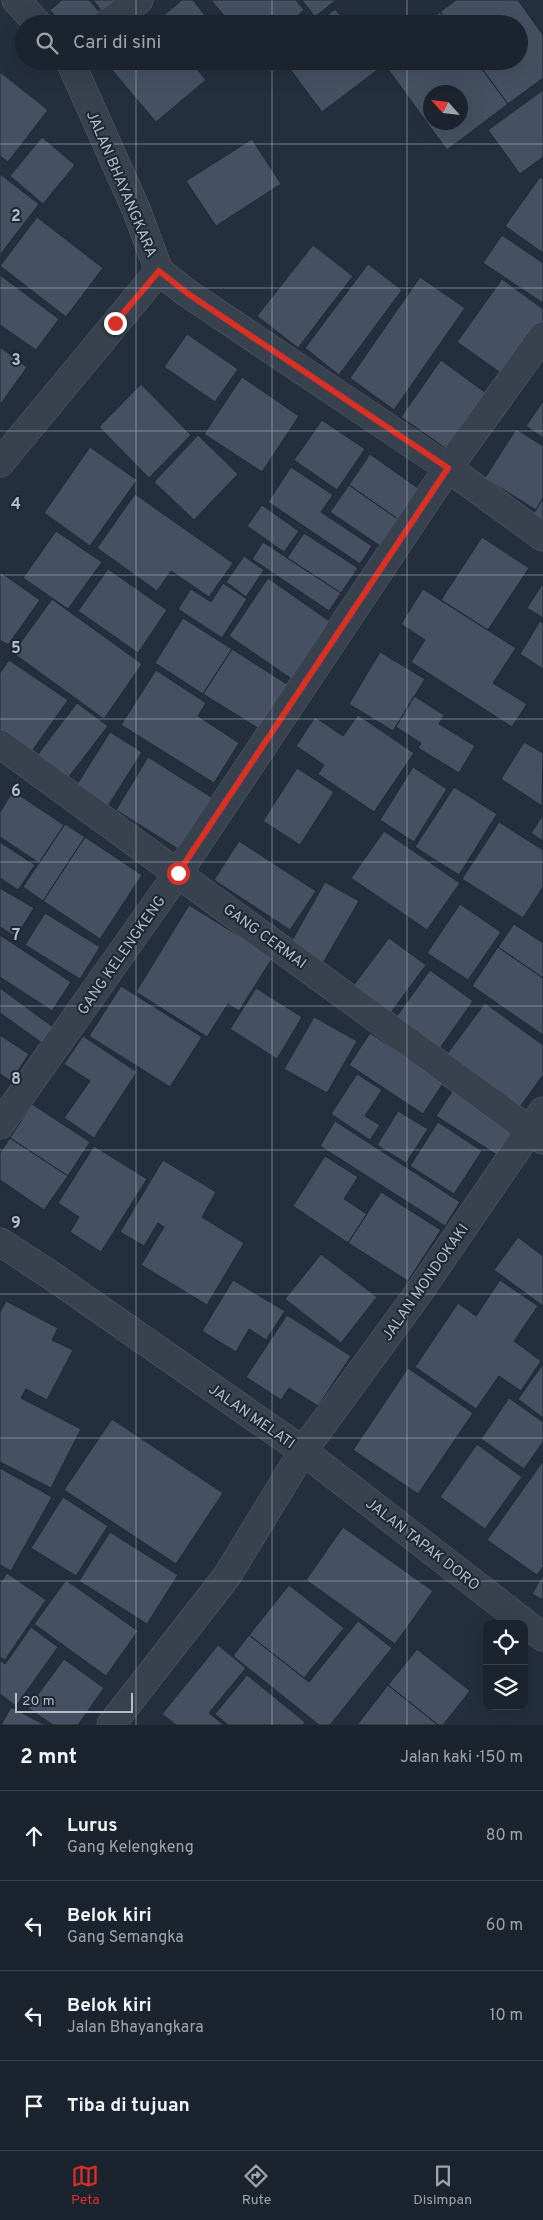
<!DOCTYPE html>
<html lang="id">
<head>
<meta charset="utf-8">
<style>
	body { margin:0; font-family:Overpass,sans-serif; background:#242b36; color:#f1f3f6 }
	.controls { position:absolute; right:15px; bottom:15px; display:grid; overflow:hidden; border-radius:10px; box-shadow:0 5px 20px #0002 }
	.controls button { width:45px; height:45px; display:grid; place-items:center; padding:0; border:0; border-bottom:1px solid #39404a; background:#1b232e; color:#f1f3f6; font:25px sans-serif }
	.compass { position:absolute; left:423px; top:85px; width:45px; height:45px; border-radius:50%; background:#1b232e; box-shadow:0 5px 20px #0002; rotate:297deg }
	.scale { position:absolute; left:15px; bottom:12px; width:118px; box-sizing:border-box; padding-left:5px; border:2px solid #b4bcc9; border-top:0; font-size:14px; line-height:18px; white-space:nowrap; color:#b4bcc9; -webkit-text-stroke:4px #1d2633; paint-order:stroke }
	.stop { position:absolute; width:15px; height:15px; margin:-11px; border:4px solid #d93025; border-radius:50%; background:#fff }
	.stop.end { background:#d93025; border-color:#fff; box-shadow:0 1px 5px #0008 }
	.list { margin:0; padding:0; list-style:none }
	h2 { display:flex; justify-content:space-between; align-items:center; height:65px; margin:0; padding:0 20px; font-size:21px }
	h2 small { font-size:16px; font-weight:400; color:#a0a4aa }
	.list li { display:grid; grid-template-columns:32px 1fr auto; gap:15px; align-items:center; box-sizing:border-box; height:90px; padding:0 20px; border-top:1px solid #39404a }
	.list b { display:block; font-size:19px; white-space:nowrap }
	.list p { margin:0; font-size:16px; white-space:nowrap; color:#a0a4aa }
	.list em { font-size:16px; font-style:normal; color:#a0a4aa }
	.icon { flex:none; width:28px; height:28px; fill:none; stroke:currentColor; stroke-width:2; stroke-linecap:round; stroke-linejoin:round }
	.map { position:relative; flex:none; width:543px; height:1725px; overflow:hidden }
	.search { position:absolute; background:#1b232e; box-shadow:0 5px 20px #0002; left:15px; right:15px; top:15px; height:55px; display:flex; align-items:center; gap:12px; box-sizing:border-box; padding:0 18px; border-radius:28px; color:#a0a4aa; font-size:19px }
	.sheet { height:425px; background:#1b232e }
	nav { display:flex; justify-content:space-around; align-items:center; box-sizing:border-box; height:70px; border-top:1px solid #39404a; background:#1b232e; font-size:14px; color:#a0a4aa }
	nav a { display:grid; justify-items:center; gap:2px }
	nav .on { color:#d93025 }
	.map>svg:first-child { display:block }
	.building { fill:#455162; stroke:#1f2835; fill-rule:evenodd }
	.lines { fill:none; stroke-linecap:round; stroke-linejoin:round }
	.minor-casing { stroke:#565f6c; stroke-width:29 }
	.minor { stroke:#38414e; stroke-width:28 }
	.route { stroke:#d93025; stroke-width:6 }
	.grid { fill:none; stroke:#b4bcc9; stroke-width:1; stroke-opacity:0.55 }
	.labels { text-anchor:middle; stroke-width:4; stroke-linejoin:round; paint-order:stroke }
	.street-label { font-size:15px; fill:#b4bcc9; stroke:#1d2633 }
	.grid-label { font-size:16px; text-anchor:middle; font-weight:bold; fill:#b4bcc9; stroke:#1d2633; stroke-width:4; stroke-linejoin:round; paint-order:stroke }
</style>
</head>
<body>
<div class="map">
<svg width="543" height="1725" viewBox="0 0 543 1725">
	<rect width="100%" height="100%" fill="#242f3e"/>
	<path class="building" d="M62,0H89L103,16L94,24H62L50,10Z
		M93,0H132L108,19Z
		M182,0H193L212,24H160L158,20Z
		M211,0H296L304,10L289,24H231Z
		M302,0H336L315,17Z
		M456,0H518L543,35V78L508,104L476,61H519V24H448L440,12Z
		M335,9L347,24H316Z
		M440,12L448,24H424Z
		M108,61H191L206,80L156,122L106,63Z
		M191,61H208L198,69Z
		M284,61H375L380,68L322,112Z
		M382,61H476L508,104L447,150ZM430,92H460V122H430Z
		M0,72L48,110L8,162L0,156Z
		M543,90V157L520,174L488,130Z
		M42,137L75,165L43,204L10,176Z
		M252,139L281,184L216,226L186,181Z
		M0,174L39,204L0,255Z
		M540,177L543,179V253L505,226Z
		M37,217L103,268L66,317L0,266Z
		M502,235L543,263V303L483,263Z
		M313,245L353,276L298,348L257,316Z
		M368,264L402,290L339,375L305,348Z
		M0,275L59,319L36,350L0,325Z
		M420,277L465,308L394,410L350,378Z
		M502,279L543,309V322L505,376L457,342Z
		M187,334L238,369L215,402L164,367Z
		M0,347L27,367L0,405Z
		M441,360L490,396L451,452L401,417Z
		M242,377L299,416L262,472L204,434Z
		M141,384L191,435L149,478L99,427Z
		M543,401V438L526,426Z
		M322,420L365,449L337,490L294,460Z
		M516,429L543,446V498L536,510L485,478Z
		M198,435L238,474L194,520L154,482Z
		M90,447L137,480L90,546L44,513Z
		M370,454L422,491L402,522L349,485Z
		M291,467L333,495L321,512L372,546L360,564L268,502Z
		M349,485L402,522L383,548L330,512Z
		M135,494L233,563L209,597L171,571L157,591L97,548Z
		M543,498V528L530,520Z
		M262,505L299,531L284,552L247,526Z
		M56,531L102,562L68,609L23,578Z
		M304,533L358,568L341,593L287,558Z
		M482,537L529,568L488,630L441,600Z
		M263,542L341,593L329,611L252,559Z
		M244,556L264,570L246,597L226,582Z
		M108,569L167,610L138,653L78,611Z
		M0,572L40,600L8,645L0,640Z
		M268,578L335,625L296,682L229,636Z
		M223,583L247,599L222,638L178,609L191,589L211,602Z
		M543,583V618L527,608Z
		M423,589L516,648L493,683L527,704L512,727L411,662L425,640L401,624Z
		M52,599L142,664L104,719L13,653Z
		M183,618L232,649L203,694L155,663Z
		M540,621L543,623V669L520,654Z
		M232,649L293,688L266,733L203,694Z
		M380,652L425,679L393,731L349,704Z
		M9,660L68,700L30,754L0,733V673Z
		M156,670L206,703L198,716L239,743L214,783L121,725Z
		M414,696L444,715L439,724L475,746L459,773L418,748L421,743L396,727Z
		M77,703L108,726L68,778L38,754Z
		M358,715L414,753L374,812L318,774L324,765L296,746L315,717L343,736Z
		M110,732L142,752L108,806L76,786Z
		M524,742L543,753L542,806L501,779Z
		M148,757L216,800L183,852L116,810Z
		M413,767L447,789L414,842L380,820Z
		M297,768L334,792L300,845L263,821Z
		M454,787L497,814L459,875L415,847Z
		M13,791L64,825L39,863L0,837V812Z
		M543,815V841L531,833Z
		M499,822L543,850V887L523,918L462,879Z
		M65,824L85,837L43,901L23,887Z
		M384,831L460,883L427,930L351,878Z
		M85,837L142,875L100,939L43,901Z
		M239,841L316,891L290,930L214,880Z
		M0,842L35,865L18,890L0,878Z
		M325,882L359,901L323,963L290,944Z
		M0,888L34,908L16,937L0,927Z
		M460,904L501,932L468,980L427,953Z
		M189,905L273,957L239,1011L228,1004L207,1037L136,992Z
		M45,913L100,947L80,979L25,945Z
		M514,924L543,943V978L498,947Z
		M0,935L71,982L52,1011L0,977Z
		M389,938L426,965L387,1018L350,990Z
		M498,947L543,978V1035L472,986Z
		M430,970L473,1001L438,1051L394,1020Z
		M121,986L202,1037L170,1087L89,1036Z
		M0,988L53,1027L42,1043L0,1013Z
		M256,988L302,1017L277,1059L230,1029Z
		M485,1003L543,1045V1075L520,1107L447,1054Z
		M314,1017L357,1041L327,1093L284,1069Z
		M370,1033L444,1082L423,1114L349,1065Z
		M0,1035L29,1054L11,1081L0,1074Z
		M83,1036L137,1072L94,1138L64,1118L90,1081L64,1064Z
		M357,1074L382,1090L365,1116L380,1125L370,1140L331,1114Z
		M453,1090L514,1129L497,1155L436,1116Z
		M32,1104L90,1142L68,1176L10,1138Z
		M398,1111L428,1129L406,1163L377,1145Z
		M335,1121L460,1202L445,1226L320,1146Z
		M438,1122L482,1151L454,1194L410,1166Z
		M10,1138L68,1176L44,1210L0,1180V1153Z
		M94,1146L147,1179L101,1252L70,1232L79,1217L58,1203Z
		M325,1156L358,1177L344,1199L367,1214L348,1243L293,1206Z
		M163,1160L216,1192L202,1217L244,1243L207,1305L141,1265L164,1227L158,1223L144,1246L120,1232Z
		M381,1192L441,1230L408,1281L348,1243Z
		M518,1237L543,1256V1306L494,1270Z
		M321,1254L377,1297L341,1343L285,1299Z
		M233,1280L285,1311L266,1340L249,1329L236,1352L202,1331Z
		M500,1280L538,1306L514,1341L541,1361L521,1391L499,1376L476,1409L415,1367L458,1303L476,1316Z
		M6,1301L58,1328L52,1340L73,1350L47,1400L26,1389L21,1398L81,1429L51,1488L0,1462V1312Z
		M287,1315L351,1356L318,1406L289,1388L281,1400L246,1377Z
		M543,1364V1418L518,1399Z
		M408,1368L473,1413L418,1494L353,1450Z
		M509,1398L543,1422V1442L524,1469L481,1439Z
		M112,1419L223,1493L176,1564L64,1490Z
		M477,1444L522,1477L485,1529L440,1497Z
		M543,1461V1567L537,1575L487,1540Z
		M0,1468L52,1497L11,1571L0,1565Z
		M63,1497L108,1526L76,1576L31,1548Z
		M343,1527L433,1591L395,1644L306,1580Z
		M110,1532L178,1575L147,1624L79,1581Z
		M7,1573L46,1600L5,1660L0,1657V1583Z
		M543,1575V1600L532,1594Z
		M66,1580L138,1631L106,1676L34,1624Z
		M289,1585L344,1628L304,1678L249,1635Z
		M358,1621L392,1648L330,1725H319L233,1656L249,1635L309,1682Z
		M31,1627L58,1647L16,1706L0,1694V1660L5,1664Z
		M218,1645L246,1668L209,1713L224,1725H176L162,1714Z
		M417,1649L470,1691L443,1725H438L388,1685Z
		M64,1659L104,1688L78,1725H53L28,1708Z
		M247,1675L305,1722L303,1725H228L215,1714Z
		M388,1685L438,1725H357Z
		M11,1707L45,1725H1Z"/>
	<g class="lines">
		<g class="minor-casing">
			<path id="minor" d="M16,0L38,24
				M106,24L139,0
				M159,271L187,293L448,468L543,537
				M0,463L159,271L136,209L70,61
				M0,744L543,1140
				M543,1111L417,1295L303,1451L543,1637
				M0,1125L178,873L448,468L543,336
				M0,1242L55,1278L303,1451L227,1576L111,1725"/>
		</g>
		<use href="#minor" class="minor"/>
	</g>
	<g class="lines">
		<path class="route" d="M115,323L159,271L187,293L448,468L178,873"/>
	</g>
	<path class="grid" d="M136,0V24M272,0V24M407,0V24M136,61V1725M272,61V1725M407,61V1725M0,144H543M0,288H543M0,431H543M0,575H543M0,719H543M0,862H543M0,1006H543M0,1150H543M0,1294H543M0,1438H543M0,1581H543"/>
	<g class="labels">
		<g class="street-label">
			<text transform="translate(122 184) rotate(67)" y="5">JALAN BHAYANGKARA</text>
			<text transform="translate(265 936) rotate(36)" y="5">GANG CERMAI</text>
			<text transform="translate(121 955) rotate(-55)" y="5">GANG KELENGKENG</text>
			<text transform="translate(425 1282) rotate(-55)" y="5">JALAN MONDOKAKI</text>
			<text transform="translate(252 1416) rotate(35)" y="5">JALAN MELATI</text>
			<text transform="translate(423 1544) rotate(38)" y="5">JALAN TAPAK DORO</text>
		</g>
	</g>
	<g class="grid-label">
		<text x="16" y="221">2</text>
		<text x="16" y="365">3</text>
		<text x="16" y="509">4</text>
		<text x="16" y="653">5</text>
		<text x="16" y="796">6</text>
		<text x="16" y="940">7</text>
		<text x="16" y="1084">8</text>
		<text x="16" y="1228">9</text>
	</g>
</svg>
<div class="controls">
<button><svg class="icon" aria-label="locate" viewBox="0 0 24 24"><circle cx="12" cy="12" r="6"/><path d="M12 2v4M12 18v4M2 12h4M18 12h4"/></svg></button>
<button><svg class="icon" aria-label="layers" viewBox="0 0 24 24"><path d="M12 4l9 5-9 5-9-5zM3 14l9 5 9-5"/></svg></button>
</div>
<svg class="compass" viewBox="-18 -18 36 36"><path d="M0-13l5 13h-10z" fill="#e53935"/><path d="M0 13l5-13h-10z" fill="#a0a4aa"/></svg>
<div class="scale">20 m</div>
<div class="stop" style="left:178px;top:873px"></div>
<div class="stop end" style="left:115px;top:323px"></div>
<div class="search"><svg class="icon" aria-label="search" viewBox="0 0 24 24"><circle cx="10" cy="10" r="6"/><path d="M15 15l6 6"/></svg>Cari di sini</div>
</div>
<section class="sheet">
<h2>2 mnt<small>Jalan kaki · 150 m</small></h2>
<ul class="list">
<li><svg class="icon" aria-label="ahead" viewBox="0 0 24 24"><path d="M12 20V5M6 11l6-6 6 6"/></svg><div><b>Lurus</b><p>Gang Kelengkeng</p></div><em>80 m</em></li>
<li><svg class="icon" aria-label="left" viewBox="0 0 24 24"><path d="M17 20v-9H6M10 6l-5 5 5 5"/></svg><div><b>Belok kiri</b><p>Gang Semangka</p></div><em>60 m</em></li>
<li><svg class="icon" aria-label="left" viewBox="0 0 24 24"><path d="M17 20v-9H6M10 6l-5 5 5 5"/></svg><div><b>Belok kiri</b><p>Jalan Bhayangkara</p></div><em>10 m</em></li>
<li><svg class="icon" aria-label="arrive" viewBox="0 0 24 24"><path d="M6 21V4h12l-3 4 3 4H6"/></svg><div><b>Tiba di tujuan</b></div></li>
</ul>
</section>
<nav>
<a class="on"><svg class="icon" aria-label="map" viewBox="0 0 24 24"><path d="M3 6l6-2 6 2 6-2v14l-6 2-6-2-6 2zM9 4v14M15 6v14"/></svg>Peta</a>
<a><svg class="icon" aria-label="directions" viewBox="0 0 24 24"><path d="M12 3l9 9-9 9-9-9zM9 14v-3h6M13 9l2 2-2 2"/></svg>Rute</a>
<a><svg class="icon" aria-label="saved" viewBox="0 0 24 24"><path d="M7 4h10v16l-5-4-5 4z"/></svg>Disimpan</a>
</nav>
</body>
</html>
